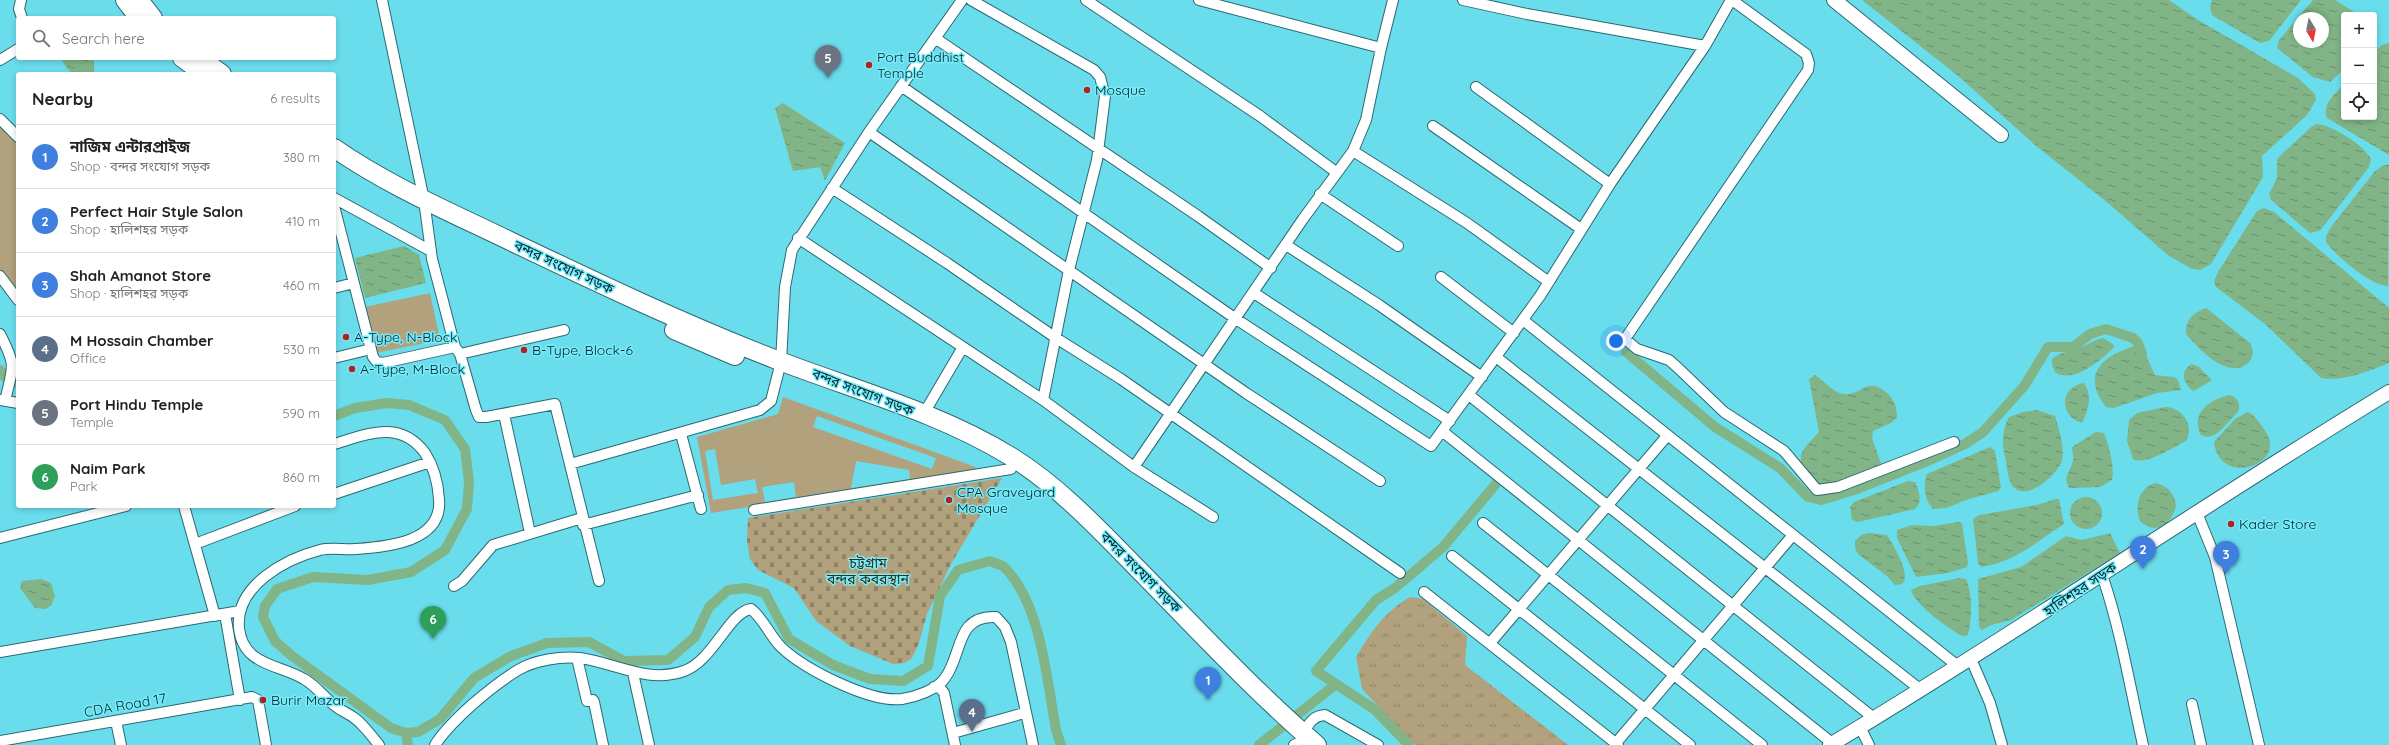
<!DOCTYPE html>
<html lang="en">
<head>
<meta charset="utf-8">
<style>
	body { margin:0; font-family:Quicksand,"Noto Sans Bengali",sans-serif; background:#f2f2f2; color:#222 }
	.controls { position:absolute; right:12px; top:12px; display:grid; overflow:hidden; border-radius:4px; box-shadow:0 2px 6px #0003 }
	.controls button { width:36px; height:36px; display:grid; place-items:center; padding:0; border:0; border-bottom:1px solid #e0e0e0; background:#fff; color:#222; font:20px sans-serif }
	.compass { position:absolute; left:2293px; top:12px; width:36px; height:36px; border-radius:50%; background:#fff; box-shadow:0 2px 6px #0003; rotate:170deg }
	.you { position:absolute; left:1616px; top:341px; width:14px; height:14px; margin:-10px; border:3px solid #fff; border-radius:50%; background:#1a73e8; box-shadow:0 0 0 6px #1a73e833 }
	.badge { display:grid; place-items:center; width:26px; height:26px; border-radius:50%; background:#ea580c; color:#fff; font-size:13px; font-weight:700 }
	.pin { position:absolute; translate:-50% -33px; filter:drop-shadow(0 1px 2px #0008) }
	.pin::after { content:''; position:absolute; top:21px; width:14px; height:12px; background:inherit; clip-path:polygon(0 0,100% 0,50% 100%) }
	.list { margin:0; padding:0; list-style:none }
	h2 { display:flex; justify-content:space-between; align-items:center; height:52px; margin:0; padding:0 16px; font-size:17px }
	h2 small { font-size:13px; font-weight:400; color:#767676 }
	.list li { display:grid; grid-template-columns:26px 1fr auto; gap:12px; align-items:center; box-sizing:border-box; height:64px; padding:0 16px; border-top:1px solid #e0e0e0 }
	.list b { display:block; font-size:15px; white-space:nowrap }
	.list p { margin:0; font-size:13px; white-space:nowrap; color:#767676 }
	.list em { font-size:13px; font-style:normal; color:#767676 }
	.icon { flex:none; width:22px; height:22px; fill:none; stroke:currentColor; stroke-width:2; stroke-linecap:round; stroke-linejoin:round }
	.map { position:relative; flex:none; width:2389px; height:745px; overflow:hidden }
	.search { position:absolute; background:#fff; box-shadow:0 2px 6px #0003; left:16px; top:16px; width:320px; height:44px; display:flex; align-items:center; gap:10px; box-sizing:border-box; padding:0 14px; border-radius:4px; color:#767676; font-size:15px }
	.panel { position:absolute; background:#fff; box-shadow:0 2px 6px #0003; left:16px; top:72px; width:320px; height:436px; border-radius:4px }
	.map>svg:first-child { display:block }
	.grass { fill:url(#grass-tufts) }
	.cemetery { fill:url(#cemetery-stones) }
	.park { fill:#b1a17c; fill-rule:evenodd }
	.water { fill:url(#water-ripples); fill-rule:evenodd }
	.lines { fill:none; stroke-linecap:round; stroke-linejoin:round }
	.canal { stroke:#81b486; stroke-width:10 }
	.street-casing { stroke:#2b6971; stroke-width:12 }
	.secondary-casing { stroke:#2b6971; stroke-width:16 }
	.highway-casing { stroke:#2b6971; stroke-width:20 }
	.street { stroke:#fff; stroke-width:10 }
	.secondary { stroke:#fff; stroke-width:14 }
	.highway { stroke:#fff; stroke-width:18 }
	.poi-dot { fill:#b12120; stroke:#78ebfa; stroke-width:1.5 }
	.labels { text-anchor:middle; stroke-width:3; stroke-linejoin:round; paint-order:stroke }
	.poi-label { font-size:14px; fill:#00262b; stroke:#78ebfa; text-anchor:start }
	.street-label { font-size:14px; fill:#00262b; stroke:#78ebfa }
	.park-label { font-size:14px; fill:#392e12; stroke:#78ebfa }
</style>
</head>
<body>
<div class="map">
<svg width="2389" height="745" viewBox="0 0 2389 745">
	<defs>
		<pattern id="grass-tufts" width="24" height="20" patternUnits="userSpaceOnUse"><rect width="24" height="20" fill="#b1a17c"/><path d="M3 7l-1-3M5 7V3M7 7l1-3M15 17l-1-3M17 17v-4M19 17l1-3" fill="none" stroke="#8e8366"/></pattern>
		<pattern id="cemetery-stones" width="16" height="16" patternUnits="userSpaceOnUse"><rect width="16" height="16" fill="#b1a17c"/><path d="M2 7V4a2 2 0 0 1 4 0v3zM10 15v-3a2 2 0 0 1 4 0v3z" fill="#8e8366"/></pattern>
		<pattern id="water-ripples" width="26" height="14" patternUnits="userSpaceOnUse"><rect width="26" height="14" fill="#81b486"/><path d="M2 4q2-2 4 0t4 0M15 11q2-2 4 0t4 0" fill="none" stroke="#67926e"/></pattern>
	</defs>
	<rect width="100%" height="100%" fill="#6added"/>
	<path class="grass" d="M1410,597L1423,599L1467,636L1465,665L1568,745H1416L1411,741L1362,689L1356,657C1372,631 1383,613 1410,597Z"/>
	<path class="cemetery" d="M1002,478L951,564L927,614L919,643L912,658L905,663L893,664L850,646L816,621L794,588L758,570L750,559L747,541L748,518Z"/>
	<path class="park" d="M0,126L8,136L18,143V293L0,269Z
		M430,293L440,340L375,353L365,307Z
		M783,397L973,466L979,470L711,513L697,437L778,414ZM817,416L936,458L932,469L813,427ZM715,449L721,485L755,479L758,493L713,500L705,451ZM856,461L909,470L910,479L851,488ZM794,482L796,497L765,502L762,487Z"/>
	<path class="water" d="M1862,0H2169L2198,20L2298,78L2315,94L2316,100L2307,115L2262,156L2263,177L2211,264L2200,270L2192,269L2169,256L2108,203L2035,145L1957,75Z
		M2212,0H2301L2269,41L2260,43L2212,15L2210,6Z
		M2313,0H2335L2359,15H2344V69L2330,82L2313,77L2277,48L2279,40ZM2299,18H2323V42H2299Z
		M2389,43V155L2327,118C2321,105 2336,93 2344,84V117H2374V52L2382,45Z
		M61,58H94V74C75,74 70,77 61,58Z
		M783,103L845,143L825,181L820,167L793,171L775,108Z
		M2316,124C2331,124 2365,146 2371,159L2369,167L2323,227L2319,231L2310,233L2271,200L2269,194L2277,178V160L2279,157L2311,127Z
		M2384,165H2389L2388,286C2371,286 2336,256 2326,242V236L2331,227L2375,171Z
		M2264,208L2274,212L2389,308V363C2369,371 2343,382 2321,378L2265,324L2216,287L2214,281L2218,272L2257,211Z
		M404,246L419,255L426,283L365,298L355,258Z
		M2206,308L2250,343C2253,350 2255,356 2248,363C2228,381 2198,348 2186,334C2185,320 2193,313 2206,308Z
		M2103,338L2113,344L2114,347C2103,359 2072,385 2055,372L2052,365V359C2059,352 2070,352 2079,348C2088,345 2093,340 2103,338Z
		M2137,345L2143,349L2155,375L2174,377L2178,380L2181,390L2157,393L2114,408L2106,407C2080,373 2103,356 2137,345Z
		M2192,364L2199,367L2212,380L2194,391C2182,384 2180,370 2192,364Z
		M1815,375C1823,380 1834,393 1843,394C1864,396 1867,374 1889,395C1895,402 1897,408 1897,418L1891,423L1873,431L1872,438L1882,466L1841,481L1821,486C1815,482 1811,478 1807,473C1792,455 1807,446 1819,432L1809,379Z
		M2084,383C2093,395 2088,411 2082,423C2059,416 2059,387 2084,383Z
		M2229,395C2238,397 2242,405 2237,413C2227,422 2215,443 2201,435C2190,413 2209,400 2229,395Z
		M2165,407C2182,407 2195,425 2186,441C2174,447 2145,466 2133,459L2127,441L2129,420L2137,413Z
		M2037,410L2055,416C2059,429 2065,448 2062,461C2057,475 2025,504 2012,485C2008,479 2007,468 2006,461C2002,445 2001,432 2009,417L2023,412Z
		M2247,412C2254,414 2258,421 2262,426C2265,431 2270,438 2270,443C2273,469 2219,483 2214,442L2235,419Z
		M2096,432L2104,433C2109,447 2115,466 2112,480L2100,487L2069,488C2062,475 2071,472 2073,460C2074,456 2072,451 2072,447Z
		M1990,447L1995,451L2001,488L1998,491L1969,499L1946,508L1933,509C1924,499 1923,486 1927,474Z
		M1908,481L1915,482C1919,491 1923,502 1915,509L1858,522L1852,520L1850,507L1854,502Z
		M2155,483C2167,485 2175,494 2176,506C2172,524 2155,536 2140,521C2134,507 2139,487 2155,483Z
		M2070 513a16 16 0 1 1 32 0a16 16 0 1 1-32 0Z
		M2056,499H2059L2064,524C2036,542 2015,562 1981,567L1978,563L1973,519L1979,515L2037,505Z
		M1958,522L1962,523L1968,563L1967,567L1948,573L1916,577L1897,538V530L1912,525L1934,526Z
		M1869,533L1887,535C1893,545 1912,574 1902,584L1895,585L1888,577L1858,554L1855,548V541L1861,535Z
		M2110,533L2120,553L2011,620L1991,625L1982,630L1979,627L1978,579L2021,567L2066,536L2082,540Z
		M1960,578L1966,579C1973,596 1972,617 1968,635L1962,636C1949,629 1914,604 1911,590L1920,586Z
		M41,579L51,583L55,596L51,606L45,609L35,608L20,588L22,581Z"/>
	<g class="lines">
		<path class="canal" d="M1626,352L1715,427L1780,468L1808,497L1821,500L1854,490L1930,460L1965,444L1983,432L2025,385L2048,347H2073L2090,334L2106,329L2133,338L2138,343L2142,354
			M0,370L8,381L18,383
			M334,416L355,408L387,403L409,405L445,420L465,449L469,482L467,509L445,550L411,572L368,580L313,577L277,589L265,606L263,617L275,641L292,656L391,728L406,733L418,732L440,719L474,678L511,656L547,643L589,642L624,661L668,660L695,637L709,607L728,590L746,588L765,593L789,639L833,665L870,679L903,681L928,666L940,596L958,570L990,561C994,563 1000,564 1004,567C1041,603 1047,681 1056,730L1061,745
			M406,733L408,745
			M1259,745L1335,685
			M1409,745L1374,709L1316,671L1376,600L1395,588L1443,547L1495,485"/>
		<g class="street-casing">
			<path id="street" d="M21,0L19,9L22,18
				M382,0L424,200L432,259L455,347L460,354L476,410L479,417H486L555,404L599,581
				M971,0L1094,70L1100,77L1105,96L1097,160L1069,270L1043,400
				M1086,0L1260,116L1336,172
				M1199,0L1381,48
				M1463,0L1527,14L1705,46
				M1732,0L1806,54L1809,63L1808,70L1625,339L1637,349L1669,360L1677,367L1724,412L1784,451L1817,490L1838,487L1954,442
				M935,38L1198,216L1271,268
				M0,60L18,49
				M901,86L1236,319L1431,446L1540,296L1610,184L1705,46L1731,0
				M1476,87L1610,184
				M0,119L18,137
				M1433,126L1581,229
				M869,132L1246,393L1380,481
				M1353,151L1467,223L1549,282
				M832,188L947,263L1056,338L1121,379L1400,573
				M1320,194L1398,246
				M334,198L431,251
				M334,206L373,357L377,362L383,363L455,347
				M798,238L1043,400L1134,467L1213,517
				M1286,245L1379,305L1482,377
				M0,276L18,300
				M1441,277L1514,333
				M334,288L354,283
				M1254,293L1450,421
				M1523,320L1959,667
				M0,334C17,367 13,366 5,401
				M460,354L564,330
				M1496,357L1921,690
				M334,358L371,349
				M1469,395L1875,719
				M0,400L18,403
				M504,414L530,533
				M923,415L963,347
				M1442,431L1832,743
				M681,434L701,509
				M334,444C368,434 400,419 425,453C434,467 438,483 439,499C443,542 387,547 356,549C345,550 331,547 320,550C285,559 235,586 239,628C243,666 279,664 304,679C315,685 324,697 334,705C341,711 350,714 357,720C365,727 372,736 379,745
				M570,464L760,410L771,401L781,362L785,287L792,250L869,132L962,0
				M1134,467L1303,219L1353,151L1366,120L1381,48L1393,0
				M334,494L430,462
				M184,506L215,616
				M754,510L1011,469
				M2197,513L2215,557L2259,745
				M1483,523L1762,745
				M583,525L698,495
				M0,538L126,506
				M195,544L295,506
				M1452,556L1690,745
				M2102,575C2121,630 2130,688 2143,745
				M454,586L462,581L493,545L582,518
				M1424,592L1618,745
				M225,614L240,700
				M1490,643L1667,436
				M0,652L240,611
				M577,658L587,701L593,700L594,702L603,745
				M1971,659L1990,703L2002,745
				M633,673L649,745
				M934,687L940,688L944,693L955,745
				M2192,704L2201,745
				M116,721L121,745
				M1860,727L1869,745
				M953,733L1024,713
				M1303,733C1309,724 1312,716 1325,715L1378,745
				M0,741L252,697L258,700L266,745
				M1616,743L1793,535
				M435,745C451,720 492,686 518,670C535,660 561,656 580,658C616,663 647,684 684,671C713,661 729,612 751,609C763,618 770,636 781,647C804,669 870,703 902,699C915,697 937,690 945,678C963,654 955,615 996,617L1005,627L1011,642L1033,745
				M1294,745L1298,743"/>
		</g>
		<g class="secondary-casing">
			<path id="secondary" d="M1834,0L2001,135
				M1830,745C2019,632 2201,506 2389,392"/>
		</g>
		<g class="highway-casing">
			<path id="highway" d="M125,0L139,18
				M139,0L153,18
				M182,58L204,74
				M200,58L222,74
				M334,148C389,186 450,212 510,241C598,283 686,325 777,360C855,390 938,412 1010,456C1056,484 1096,526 1133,564C1193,625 1252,689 1317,745
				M674,330L735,356"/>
		</g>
		<use href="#street" class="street"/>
		<use href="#secondary" class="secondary"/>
		<use href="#highway" class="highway"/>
	</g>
	<g class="poi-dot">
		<circle cx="869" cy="65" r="4"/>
		<circle cx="1087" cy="90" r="4"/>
		<circle cx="346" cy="337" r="4"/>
		<circle cx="524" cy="350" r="4"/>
		<circle cx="352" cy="369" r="4"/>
		<circle cx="949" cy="500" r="4"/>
		<circle cx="2231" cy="524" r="4"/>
		<circle cx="263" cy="700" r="4"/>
	</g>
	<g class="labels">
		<g class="poi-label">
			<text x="877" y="62">Port Buddhist<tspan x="877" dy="16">Temple</tspan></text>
			<text x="1095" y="95">Mosque</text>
			<text x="354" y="342">A-Type, N-Block</text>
			<text x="532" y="355">B-Type, Block-6</text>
			<text x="360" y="374">A-Type, M-Block</text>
			<text x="957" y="497">CPA Graveyard<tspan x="957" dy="16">Mosque</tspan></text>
			<text x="2239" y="529">Kader Store</text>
			<text x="271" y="705">Burir Mazar</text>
		</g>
		<g class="street-label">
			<text transform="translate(564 267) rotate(25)" y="5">বন্দর সংযোগ সড়ক</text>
			<text transform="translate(863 392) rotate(21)" y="5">বন্দর সংযোগ সড়ক</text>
			<text transform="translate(1141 572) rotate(45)" y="5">বন্দর সংযোগ সড়ক</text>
			<text transform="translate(2080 589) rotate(-34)" y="5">হালিশহর সড়ক</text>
			<text transform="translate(125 705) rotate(-10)" y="5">CDA Road 17</text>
		</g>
		<g class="park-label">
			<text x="868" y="568">চট্টগ্রাম<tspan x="868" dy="16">বন্দর কবরস্থান</tspan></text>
		</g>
	</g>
</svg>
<div class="controls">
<button>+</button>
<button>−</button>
<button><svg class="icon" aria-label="locate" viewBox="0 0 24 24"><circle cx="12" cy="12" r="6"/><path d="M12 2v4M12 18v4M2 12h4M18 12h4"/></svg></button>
</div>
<svg class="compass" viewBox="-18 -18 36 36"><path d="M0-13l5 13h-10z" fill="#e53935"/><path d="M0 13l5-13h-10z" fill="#767676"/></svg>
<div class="you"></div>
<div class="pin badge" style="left:1208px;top:700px;background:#3f7fe0">1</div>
<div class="pin badge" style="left:2143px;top:569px;background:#3f7fe0">2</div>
<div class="pin badge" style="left:2226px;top:574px;background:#3f7fe0">3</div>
<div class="pin badge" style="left:972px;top:732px;background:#5c6f8a">4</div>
<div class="pin badge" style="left:828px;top:78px;background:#6b7280">5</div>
<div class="pin badge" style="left:433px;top:639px;background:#2e9e5b">6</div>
<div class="search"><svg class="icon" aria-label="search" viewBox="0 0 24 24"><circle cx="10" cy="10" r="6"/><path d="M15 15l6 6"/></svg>Search here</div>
<section class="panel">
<h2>Nearby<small>6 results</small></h2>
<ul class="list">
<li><span class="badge" style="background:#3f7fe0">1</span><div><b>নাজিম এন্টারপ্রাইজ</b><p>Shop · বন্দর সংযোগ সড়ক</p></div><em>380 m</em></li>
<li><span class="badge" style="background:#3f7fe0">2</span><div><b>Perfect Hair Style Salon</b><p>Shop · হালিশহর সড়ক</p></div><em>410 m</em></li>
<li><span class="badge" style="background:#3f7fe0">3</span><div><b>Shah Amanot Store</b><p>Shop · হালিশহর সড়ক</p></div><em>460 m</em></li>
<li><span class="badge" style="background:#5c6f8a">4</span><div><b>M Hossain Chamber</b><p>Office</p></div><em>530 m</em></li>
<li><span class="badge" style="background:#6b7280">5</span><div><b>Port Hindu Temple</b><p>Temple</p></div><em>590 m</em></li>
<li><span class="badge" style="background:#2e9e5b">6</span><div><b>Naim Park</b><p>Park</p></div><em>860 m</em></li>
</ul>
</section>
</div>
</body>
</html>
